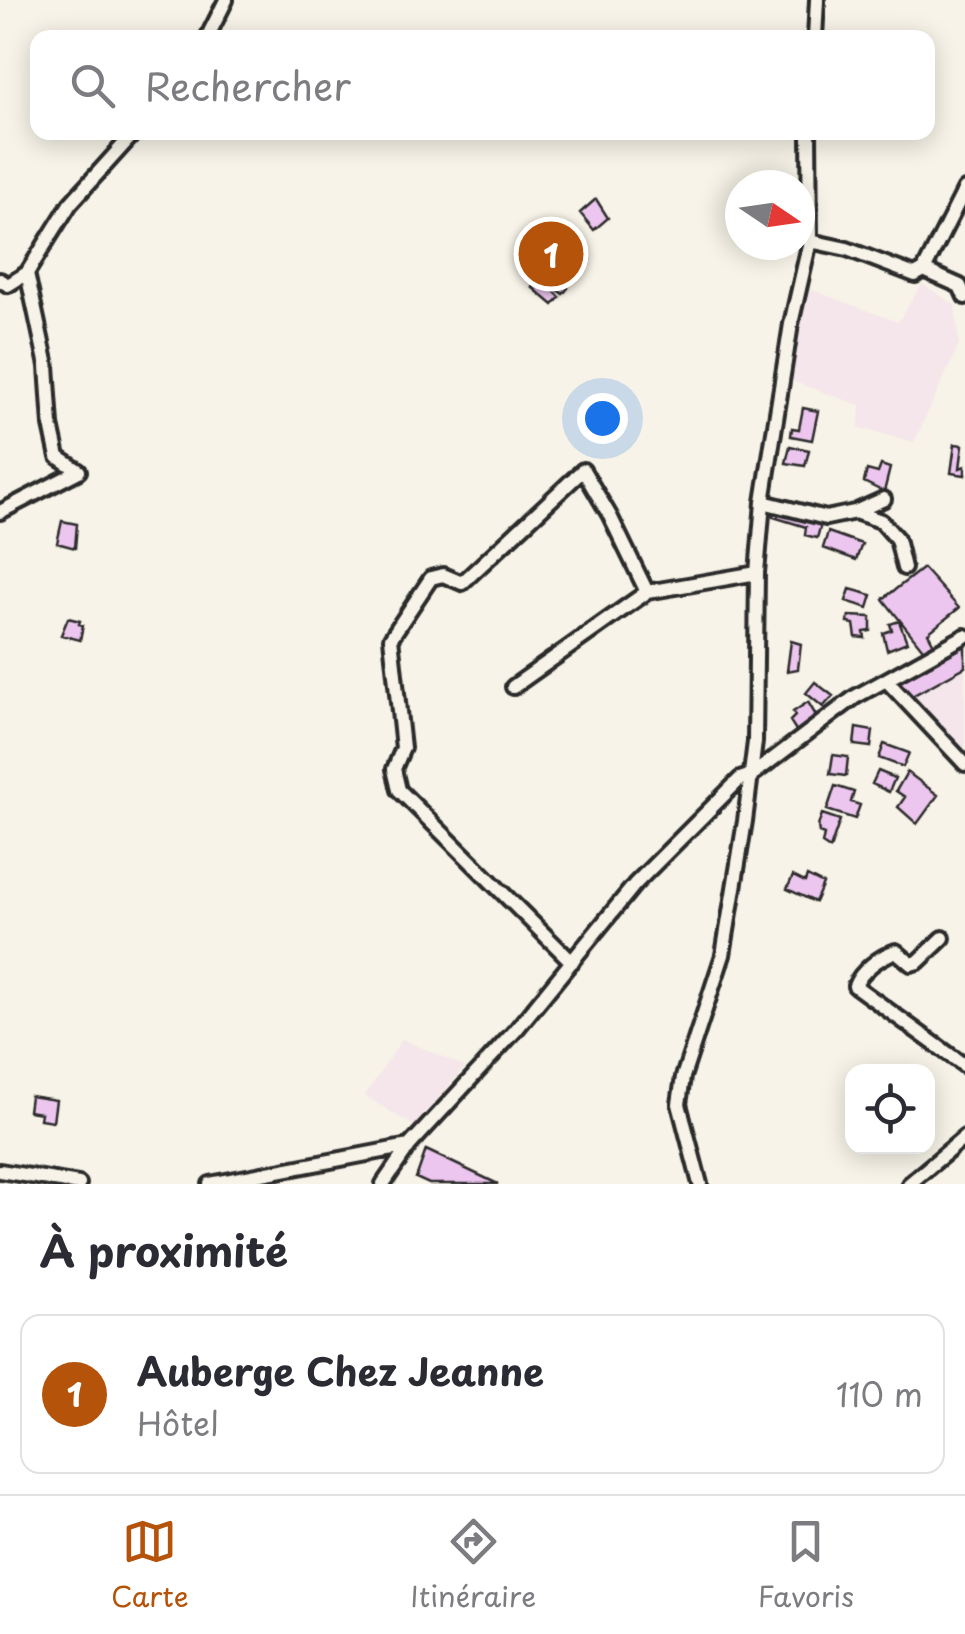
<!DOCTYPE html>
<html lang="fr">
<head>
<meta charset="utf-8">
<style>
	body { margin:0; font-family:"Playpen Sans",sans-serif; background:#f7f7f7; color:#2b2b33 }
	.controls { position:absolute; right:30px; bottom:30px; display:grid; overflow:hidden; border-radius:20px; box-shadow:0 5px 25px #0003 }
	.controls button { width:90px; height:90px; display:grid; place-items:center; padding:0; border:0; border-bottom:2px solid #e1e1e2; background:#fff; color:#2b2b33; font:50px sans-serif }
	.compass { position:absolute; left:725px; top:170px; width:90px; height:90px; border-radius:50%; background:#fff; box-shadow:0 5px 25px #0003; rotate:103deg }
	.you { position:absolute; left:602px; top:418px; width:35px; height:35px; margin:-25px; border:8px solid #fff; border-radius:50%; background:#1a73e8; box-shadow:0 0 0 15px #1a73e833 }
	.badge { display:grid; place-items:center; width:65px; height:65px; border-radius:50%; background:#b45309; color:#fff; font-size:32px; font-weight:700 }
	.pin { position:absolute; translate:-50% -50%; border:5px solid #fff; box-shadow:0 2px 10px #0006 }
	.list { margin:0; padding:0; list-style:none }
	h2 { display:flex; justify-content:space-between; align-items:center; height:130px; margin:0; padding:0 40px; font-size:42px }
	h2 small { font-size:32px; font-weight:400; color:#7c7c81 }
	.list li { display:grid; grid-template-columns:65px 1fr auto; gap:30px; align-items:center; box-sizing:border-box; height:160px; margin:0 20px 20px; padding:0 20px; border:2px solid #e1e1e2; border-radius:20px }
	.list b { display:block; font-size:38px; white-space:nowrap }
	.list p { margin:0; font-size:32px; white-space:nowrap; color:#7c7c81 }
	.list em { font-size:32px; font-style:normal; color:#7c7c81 }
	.icon { flex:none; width:55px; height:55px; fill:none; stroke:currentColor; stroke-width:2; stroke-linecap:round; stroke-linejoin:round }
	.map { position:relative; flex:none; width:965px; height:1184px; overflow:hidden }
	.search { position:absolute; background:#fff; box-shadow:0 5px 25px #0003; left:30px; right:30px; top:30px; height:110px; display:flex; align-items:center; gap:25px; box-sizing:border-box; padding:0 35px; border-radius:20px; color:#7c7c81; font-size:38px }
	.sheet { height:310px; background:#fff }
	nav { display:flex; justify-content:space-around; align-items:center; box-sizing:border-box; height:140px; border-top:2px solid #e1e1e2; background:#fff; font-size:28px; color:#7c7c81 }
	nav a { display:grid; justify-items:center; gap:5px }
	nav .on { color:#b45309 }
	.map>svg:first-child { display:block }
	.built { fill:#f4e6ea }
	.building { fill:#edc6ef; stroke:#2b2b2b; stroke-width:2.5 }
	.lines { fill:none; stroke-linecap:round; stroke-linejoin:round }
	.minor-casing { stroke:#2b2b2b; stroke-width:20 }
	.minor { stroke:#f7f3e8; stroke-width:12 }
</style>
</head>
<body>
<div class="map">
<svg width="965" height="1184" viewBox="0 0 965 1184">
	<rect width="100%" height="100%" fill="#f7f3e8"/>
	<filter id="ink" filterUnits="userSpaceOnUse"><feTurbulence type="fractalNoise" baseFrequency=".01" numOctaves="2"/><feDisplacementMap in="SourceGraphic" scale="20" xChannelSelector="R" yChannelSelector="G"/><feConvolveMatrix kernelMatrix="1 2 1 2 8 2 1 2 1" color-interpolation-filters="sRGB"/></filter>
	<g filter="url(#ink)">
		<path class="built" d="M922,284L955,305L959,345L914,442L859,428L860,405L783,378L804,287L898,322Z
			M965,638V755L897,679Z
			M402,1039L465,1067L414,1126L365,1096Z"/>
		<path class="building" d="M596,199L608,218L594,230L580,213Z
			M544,232L552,238L537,258L529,252Z
			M554,241L562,247L548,268L539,261Z
			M564,250L572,257L558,277L549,271Z
			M540,277L547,283L552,277L568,288L563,294L556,289L554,291L560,297L553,305L532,287Z
			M803,408L818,411L812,440L791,436L792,428L799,429Z
			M955,444L963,445L960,468L965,466V475L951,473Z
			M790,446L809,450L805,466L786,463Z
			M881,465L890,468L884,492L864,482L867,470L878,473Z
			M775,507L822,521L817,538L805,535L806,527L773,517Z
			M62,521L77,524L75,548L57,543Z
			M828,532L862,544L856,560L823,548Z
			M923,568L959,608L928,633L936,648L926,653L883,599Z
			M850,589L872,595L868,608L846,601Z
			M849,616L871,617V631L864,632L865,638L856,637L854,624L848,623Z
			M68,618L80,621L79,624L83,625L80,640L61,635Z
			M899,621L907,642L887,650L883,633L892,630L890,624Z
			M791,641L801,644L798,669L787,671Z
			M965,646V667L908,698L898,683Z
			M815,682L833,696L823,707L806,693Z
			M808,702L818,719L797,732L790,721L795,716L793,712Z
			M856,728L873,731L871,747L854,745Z
			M884,744L909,753L903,767L879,758Z
			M833,755L848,757L846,776L830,774Z
			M878,771L895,778L889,792L872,784Z
			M907,772L938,795L917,824L898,807L905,797L896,791Z
			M835,786L854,792L851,802L860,805L855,819L827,810Z
			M822,814L840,820L830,849L822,844L824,835L819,833L818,826Z
			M793,876L805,882L807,876L823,884L815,902L787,889Z
			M30,1096L56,1100L53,1121L40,1119L41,1113L28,1111Z
			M426,1150L498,1184H429L416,1178Z"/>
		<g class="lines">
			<g class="minor-casing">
				<path id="minor" d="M207,38L226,0
					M815,38L817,0
					M809,132L810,241
					M924,270L960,286L965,297
					M0,280L8,285L27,273L70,204L135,132
					M763,502L826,518L855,512L881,521L897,539L904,568
					M0,512L79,471L58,457L51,425L47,366L27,273
					M855,512L884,499
					M886,680L965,636
					M513,687L647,592L757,573
					M943,938L918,962L911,964L896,951C879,957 861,971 855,986L965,1066
					M572,962L399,790L394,769L403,748L391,638L431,578L443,575L462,583L583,470L610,516L647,592
					M0,1171L79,1184
					M210,1184L409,1146L515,1031L635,884L740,779L752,775L855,697L886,680L965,764
					M383,1184L409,1146
					M700,1184L679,1104L683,1077L723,955L745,821L755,742L757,573L763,502L791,324L810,241L847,249L915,275L924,270L965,189
					M909,1184L965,1137"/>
			</g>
			<use href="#minor" class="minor"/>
		</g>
	</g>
</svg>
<div class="controls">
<button><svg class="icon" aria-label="locate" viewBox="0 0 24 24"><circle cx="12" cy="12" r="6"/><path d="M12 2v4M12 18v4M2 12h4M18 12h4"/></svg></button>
</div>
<svg class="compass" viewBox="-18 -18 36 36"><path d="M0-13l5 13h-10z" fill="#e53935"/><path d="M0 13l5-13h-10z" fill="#7c7c81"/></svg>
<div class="you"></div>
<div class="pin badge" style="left:551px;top:254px">1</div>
<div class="search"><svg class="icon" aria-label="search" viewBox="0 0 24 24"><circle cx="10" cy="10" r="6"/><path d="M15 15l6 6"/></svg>Rechercher</div>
</div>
<section class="sheet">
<h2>À proximité<small></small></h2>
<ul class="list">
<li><span class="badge">1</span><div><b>Auberge Chez Jeanne</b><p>Hôtel</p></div><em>110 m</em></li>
</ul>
</section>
<nav>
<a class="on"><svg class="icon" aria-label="map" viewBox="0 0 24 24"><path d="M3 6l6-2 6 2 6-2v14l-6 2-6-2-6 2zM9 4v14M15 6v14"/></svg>Carte</a>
<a><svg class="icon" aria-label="directions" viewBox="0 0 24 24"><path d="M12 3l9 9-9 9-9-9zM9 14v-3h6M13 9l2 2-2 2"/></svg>Itinéraire</a>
<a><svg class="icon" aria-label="saved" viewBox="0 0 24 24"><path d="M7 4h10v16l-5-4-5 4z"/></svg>Favoris</a>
</nav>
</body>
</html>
